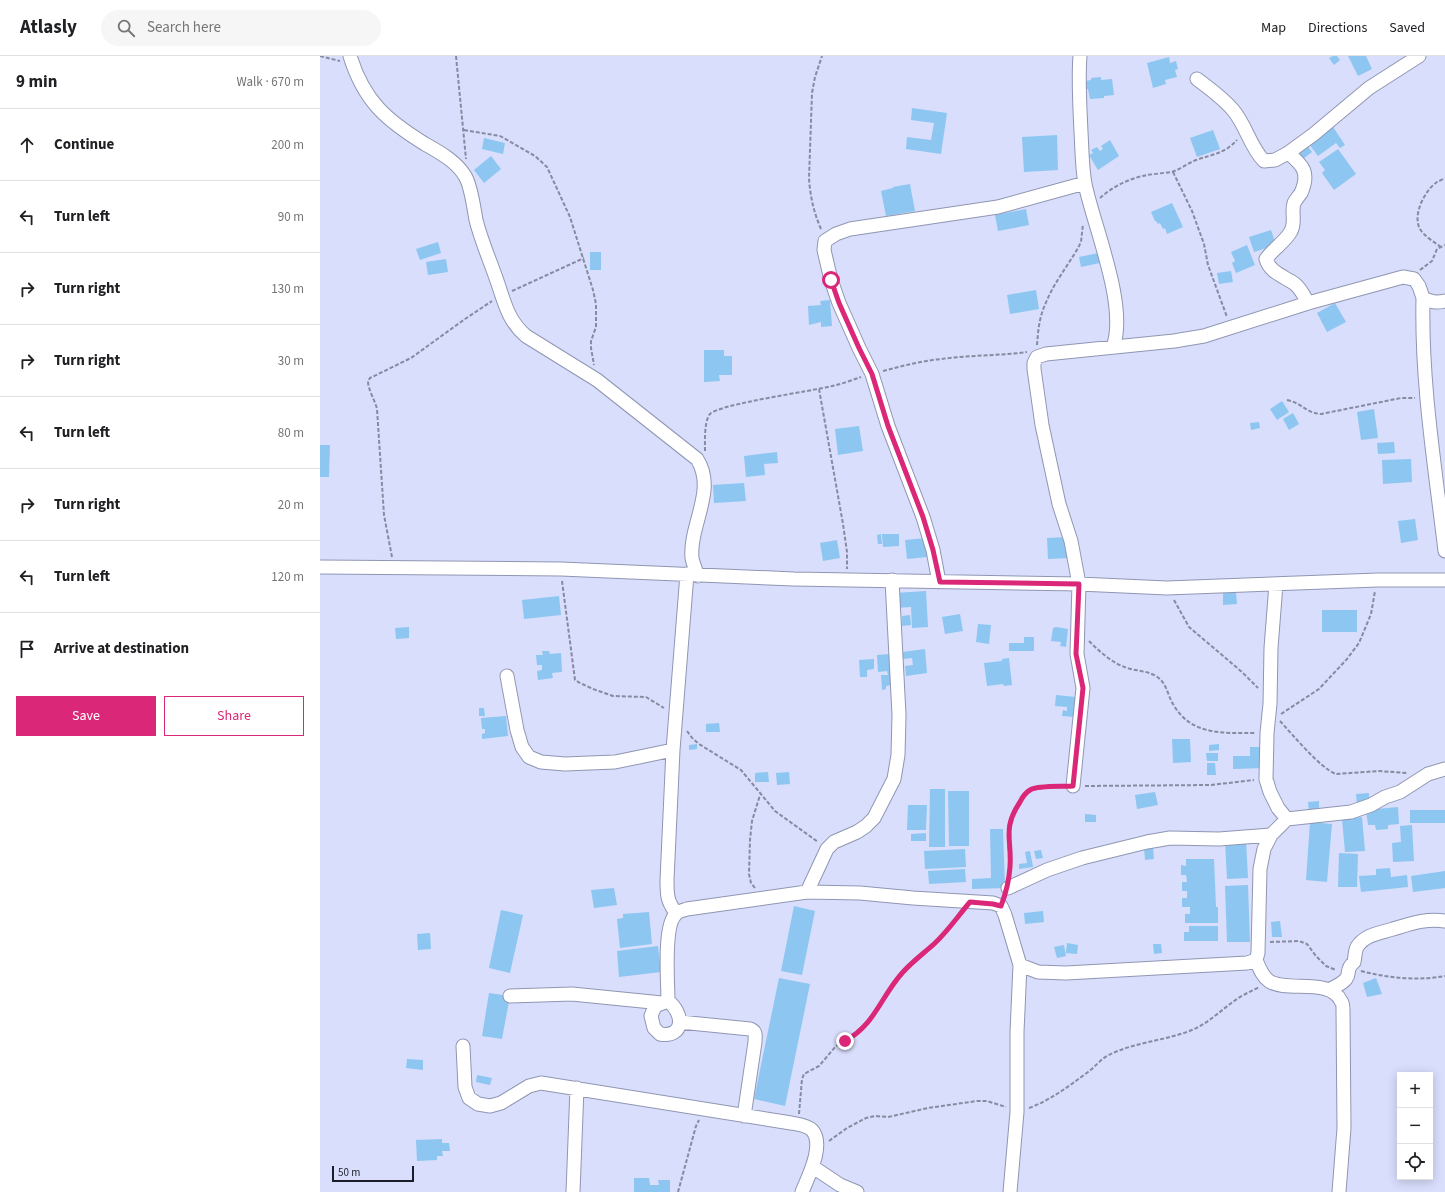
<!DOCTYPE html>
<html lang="en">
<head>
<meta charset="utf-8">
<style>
	body { margin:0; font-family:"Source Sans 3",sans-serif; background:#f6f6f6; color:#202124 }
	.controls { position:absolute; right:12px; bottom:12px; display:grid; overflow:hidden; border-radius:0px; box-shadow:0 2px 10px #0003 }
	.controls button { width:36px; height:36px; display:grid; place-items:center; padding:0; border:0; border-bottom:1px solid #e0e0e0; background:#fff; color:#202124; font:20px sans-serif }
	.scale { position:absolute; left:12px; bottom:10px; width:82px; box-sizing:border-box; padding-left:4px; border:2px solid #1b1d28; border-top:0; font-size:11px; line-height:14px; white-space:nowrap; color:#1b1d28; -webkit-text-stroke:3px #d8defc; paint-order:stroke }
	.stop { position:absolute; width:12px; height:12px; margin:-9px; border:3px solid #db2777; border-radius:50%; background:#fff }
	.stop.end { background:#db2777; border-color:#fff; box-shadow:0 1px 4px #0008 }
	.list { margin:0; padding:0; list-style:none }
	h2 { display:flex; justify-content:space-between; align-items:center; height:52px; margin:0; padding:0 16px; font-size:17px }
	h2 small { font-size:13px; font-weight:400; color:#757577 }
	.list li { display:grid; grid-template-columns:26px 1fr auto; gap:12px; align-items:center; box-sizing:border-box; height:72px; padding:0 16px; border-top:1px solid #e0e0e0 }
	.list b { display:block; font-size:15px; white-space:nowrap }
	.list em { font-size:13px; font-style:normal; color:#757577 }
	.actions { display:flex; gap:8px; padding:12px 16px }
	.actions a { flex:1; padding:9px 0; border:1px solid #db2777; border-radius:0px; text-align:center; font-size:14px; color:#db2777 }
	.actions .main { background:#db2777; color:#fff }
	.icon { flex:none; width:22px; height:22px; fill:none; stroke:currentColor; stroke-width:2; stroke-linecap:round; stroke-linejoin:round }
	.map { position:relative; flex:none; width:1125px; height:1136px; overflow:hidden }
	header { display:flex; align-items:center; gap:24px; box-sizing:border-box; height:56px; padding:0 20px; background:#fff; border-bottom:1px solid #e0e0e0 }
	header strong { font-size:19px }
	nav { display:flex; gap:22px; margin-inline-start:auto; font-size:14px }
	.search { width:280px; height:36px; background:#f6f6f6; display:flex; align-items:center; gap:10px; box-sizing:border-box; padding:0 14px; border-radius:22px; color:#757577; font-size:15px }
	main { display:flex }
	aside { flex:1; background:#fff }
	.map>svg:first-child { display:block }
	.building { fill:#8dc6f1 }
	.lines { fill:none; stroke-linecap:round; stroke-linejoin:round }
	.minor-casing { stroke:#9096b2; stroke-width:15 }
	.path { stroke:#868ba0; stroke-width:2; stroke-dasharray:4 2; stroke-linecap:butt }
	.minor { stroke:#fff; stroke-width:13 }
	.route { stroke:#db2777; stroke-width:5 }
</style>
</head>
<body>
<header>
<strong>Atlasly</strong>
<div class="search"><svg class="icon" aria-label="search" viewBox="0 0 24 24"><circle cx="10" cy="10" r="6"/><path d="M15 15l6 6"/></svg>Search here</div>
<nav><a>Map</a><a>Directions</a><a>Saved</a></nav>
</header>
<main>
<aside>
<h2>9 min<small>Walk · 670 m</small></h2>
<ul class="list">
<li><svg class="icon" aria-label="ahead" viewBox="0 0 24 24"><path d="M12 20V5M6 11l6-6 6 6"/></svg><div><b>Continue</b></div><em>200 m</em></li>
<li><svg class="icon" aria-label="left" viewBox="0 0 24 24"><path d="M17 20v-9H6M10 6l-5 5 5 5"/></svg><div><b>Turn left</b></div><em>90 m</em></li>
<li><svg class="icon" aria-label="right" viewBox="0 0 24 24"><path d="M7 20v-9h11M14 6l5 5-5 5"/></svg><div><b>Turn right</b></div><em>130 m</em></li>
<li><svg class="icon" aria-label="right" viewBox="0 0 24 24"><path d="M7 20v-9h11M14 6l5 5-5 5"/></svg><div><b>Turn right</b></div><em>30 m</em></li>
<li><svg class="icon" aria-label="left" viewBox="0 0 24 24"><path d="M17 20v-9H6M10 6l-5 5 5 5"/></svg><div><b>Turn left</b></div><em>80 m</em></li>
<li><svg class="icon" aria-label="right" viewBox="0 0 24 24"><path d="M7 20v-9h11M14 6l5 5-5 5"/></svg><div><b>Turn right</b></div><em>20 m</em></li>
<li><svg class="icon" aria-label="left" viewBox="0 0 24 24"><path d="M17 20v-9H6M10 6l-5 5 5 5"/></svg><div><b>Turn left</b></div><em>120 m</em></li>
<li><svg class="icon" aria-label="arrive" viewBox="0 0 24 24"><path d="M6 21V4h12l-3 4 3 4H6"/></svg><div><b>Arrive at destination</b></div></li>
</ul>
<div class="actions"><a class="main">Save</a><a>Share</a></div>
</aside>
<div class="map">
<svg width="1125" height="1136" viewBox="0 0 1125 1136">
	<rect width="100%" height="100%" fill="#d8defc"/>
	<path class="building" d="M1013,0H1017L1020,4L1014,9L1009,2Z
		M1028,0H1046L1052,13L1038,20Z
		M849,1L850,7L856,5L858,13L855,14L857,21L845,24L846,28L833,32L827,7Z
		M781,21V24L792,23L794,39L784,40V42L770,43L768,33H766L765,25L771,24V22Z
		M592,52L627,57L621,98L586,93L587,81L611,84L614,67L591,64Z
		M1013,71L1025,89L1020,92L1016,87L998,100L989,88Z
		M893,74L900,93L877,101L870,82Z
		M737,79L738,114L704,116L702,81Z
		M164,82L185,87L183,98L162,93Z
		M790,84L799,100L778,114L769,99L773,97L771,94L777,91L780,95L783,93L781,90Z
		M986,88L992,96L983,103L977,94Z
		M1018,93L1036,118L1014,134L1002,117L1005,114L999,106Z
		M171,100L181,113L164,127L154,114Z
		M590,128L595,155L566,160L561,135L573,132V131Z
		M852,147L863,171L847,178L845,172L843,173L840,167L838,168L836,165H835L831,156Z
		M706,153L709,169L678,175L675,159Z
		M951,174L956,189L934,196L929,181Z
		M118,186L121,197L100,204L96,193Z
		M927,189L935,209L916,217L912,207L915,205L911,196Z
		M270,196H281V214H270Z
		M779,197L780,207L761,211L759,201Z
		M126,203L128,216L108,219L106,206Z
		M911,215L913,226L899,228L897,217Z
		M716,234L719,253L690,258L687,239Z
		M510,244L512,270L501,271V266L489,269L488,250L501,249L500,245Z
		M1015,247L1026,266L1007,276L997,257Z
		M384,294H404V300H412V319H399L400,325L384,326Z
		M962,345L969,356L957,364L950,353Z
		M1054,353L1058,382L1041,384L1037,356Z
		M973,357L979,368L969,374L963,363Z
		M939,366L940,372L931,374L930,367Z
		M539,370L543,395L518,399L515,373Z
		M1074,386L1075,397L1058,398L1057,387Z
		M0,389H10L9,421H0Z
		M457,396L458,407L444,408L445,419L426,421L424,400Z
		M1091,403L1092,426L1063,428L1062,404Z
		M424,427L426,445L394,447L393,429Z
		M1095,463L1098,484L1081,487L1078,465Z
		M561,478L562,488H558L557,479Z
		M562,478H579V490L563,491Z
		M748,481L750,502L728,503L727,482Z
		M606,482L607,501L587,503L585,484Z
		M517,484L520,502L503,505L500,487Z
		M606,535L608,571L592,572L591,551L576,552L575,537Z
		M903,536H916L917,548L903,549Z
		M239,540L241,559L204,563L202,544Z
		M1002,554H1037V576H1002Z
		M640,558L643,575L625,578L622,561Z
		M590,559L591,569L582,570V560Z
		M658,568L671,569L669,588L656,586Z
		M89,571V582L76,583L75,572Z
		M736,571L748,573L746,591L740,590L741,586L731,585L733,572Z
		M704,581H714V595H689V587H704Z
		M605,593L607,617L586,620L585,610L593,609L592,602L583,603L582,596Z
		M222,595H229L230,598L241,597L242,616L232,617L233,622L218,624L217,615L222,614V609H217L216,599H223Z
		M571,598L572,629L566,630V633L562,634L561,619H568L567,615L558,616L557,599Z
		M689,602L692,629L684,630L683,628L667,630L664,607L682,605V603Z
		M554,603V613L547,614V621H540L539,604Z
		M736,639L756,641L754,661L742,660L743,654L747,655V651L735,650Z
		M159,652H164L165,660H159Z
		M186,660L188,680L162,683V678L165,677V673H162L161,662Z
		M399,667L400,676H386V668Z
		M852,683H870L871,706L853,707Z
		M377,688V693L369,694V689Z
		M899,688V694L889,695V689Z
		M930,691H944L945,712L913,713V700H930Z
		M886,697H898V705H887Z
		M887,707H895L896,719H887Z
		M448,716L449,726H435V717Z
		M469,716L470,728L457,729L456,717Z
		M610,733H625V791H609Z
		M628,735H649V790H629Z
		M835,736L838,749L817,753L815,739Z
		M1049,737V748L1037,749L1036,738Z
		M999,745V756L989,757L988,746Z
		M588,749H607L606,774H587Z
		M1078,751L1079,768L1068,769V773L1056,774L1055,769H1048L1046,754Z
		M1090,754H1125V767H1090Z
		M765,758L776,759V766H765Z
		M1042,761L1045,795L1025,796L1022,763Z
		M990,766L1012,768L1007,826L986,824Z
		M1092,769L1094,805L1073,806L1072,787L1081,786L1080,770Z
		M670,773H683L685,832L652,833V823L671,822Z
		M606,777V785H591V778Z
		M926,784L928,822L907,823L905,785Z
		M824,792H833L834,803L825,804Z
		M645,793L646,811L605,813L604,795Z
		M721,794L723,802L716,803L714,795Z
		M710,795L713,811L699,813V808L707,807L705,796Z
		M1019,797L1038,798L1037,831H1018Z
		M866,803H894L896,851H898V867H865V858H870V851H862V842H867V835H862V826H867L866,819H861V809L866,810Z
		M1070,812L1071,821L1087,819L1088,831L1041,836L1039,820L1056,819V813Z
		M645,813L646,826L609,828L608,815Z
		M1125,815V832L1093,836L1091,820Z
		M928,829L930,886H907L905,830Z
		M294,832L297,849L274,852L271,834Z
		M474,850L495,855L482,919L461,915Z
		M181,854L203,859L190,917L169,912Z
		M723,855L724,866L705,868L704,857Z
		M329,856L332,888L300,892L297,863L303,862V858Z
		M960,865L962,881H952L951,866Z
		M869,870H898V885H864V876H869Z
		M110,877L111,893L98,894L97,878Z
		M747,887L758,889L757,898L746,897Z
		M833,888H841L842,897L834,898Z
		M744,889L746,900L737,902L734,891Z
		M338,890L341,916L299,921L297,895Z
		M459,922L490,928L465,1050L434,1043Z
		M1056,922L1062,938L1047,941L1043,927Z
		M169,937L190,940L182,983L162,980Z
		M87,1003L103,1004V1014L86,1012Z
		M157,1019L172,1022L170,1029L156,1026Z
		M122,1083V1087H129L130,1095H122L123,1100H117V1104L97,1105L96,1084Z
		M314,1122H329L330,1129H339L338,1124H350V1136H314Z"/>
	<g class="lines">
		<g class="minor-casing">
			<path id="minor" d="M30,0C44,45 66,64 105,88C119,96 136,105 145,120C151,129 154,153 156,164C161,184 169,202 176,222C184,244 187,264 206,280L277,324L377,403C397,434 369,469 372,502C373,508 376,514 378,520
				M760,0C758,25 760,51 761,76C762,93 762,111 765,128C774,171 808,250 793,291
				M877,23C889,32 903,42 913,54C926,69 930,91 944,105L955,104L968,97L994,78L1049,32L1099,0
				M968,97C983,109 990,117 981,137C979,140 976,143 974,147C971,156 976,166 971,175C966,185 953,193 946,203C950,217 964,220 975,228C981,233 984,240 988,247
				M1103,242C1101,327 1115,410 1125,495
				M0,511L241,513L474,523L759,528L847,532L1058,524H1125
				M619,526L613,494L603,461L568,370L552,318L539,292L519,247L511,224L504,194L505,185L516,178L530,173L678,151L765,127
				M956,528L951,592L950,648L947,677L946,723L950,736L958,752L967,763
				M187,620L197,674L202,691L209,701L221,706L245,708L295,706L353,694
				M753,730L763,632L757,598L759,528L751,485L739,448L722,369L714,313V307L717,301L726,298L854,285L884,280L988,247L1083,221L1094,223L1099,230L1103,242C1111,246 1116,247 1125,245
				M688,832L727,814L762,802L827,786L850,782L899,783L951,779
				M487,836L507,793L514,786L537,776L546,770L554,762L574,723L578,699L579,659L572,524
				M356,857C347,845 347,839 347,824L353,694L367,518
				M936,904C939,911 942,920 949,925C967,937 1010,921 1021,945C1023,947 1023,951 1023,954L1024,1072L1019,1136
				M1009,934C1014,931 1022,928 1026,923C1031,916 1025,914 1034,906C1035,901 1035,895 1037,891C1045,878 1061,877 1073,873C1090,868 1106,862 1125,865
				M190,940L252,938L342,947
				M348,945C348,927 343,869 356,858C358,855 364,854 367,853L487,836L540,837L593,842L673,847L681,850L685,859L700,909L718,916L746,917L927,907L936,904L938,897L940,813L944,793L951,779L967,763L1031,756L1051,749L1065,741L1080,736L1108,718L1125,713
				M348,945C364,957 365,982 340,978L334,972L331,960L335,950Z
				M360,966L430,973C437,976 435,979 435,986L424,1060
				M143,990L145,1031L149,1042L158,1048L170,1050L181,1047L209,1030L221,1027L471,1067C477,1068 487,1069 492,1074C505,1089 488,1121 482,1136
				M493,1111L520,1129L537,1136
				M253,1136L257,1032
				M690,1136L697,1056V976L700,909"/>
		</g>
		<path class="path" d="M0,0L20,5
			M136,0L146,103
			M144,74L180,80L215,100L227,111L250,161L273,234L276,248V271L271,285V292L274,309
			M853,116L872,155L884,188L888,209L907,261
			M780,142C792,131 810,122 827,119C835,118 843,117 851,116C860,114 868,107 876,104C893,98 904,98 917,84
			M501,173C494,157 490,140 489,122L492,37L495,21L502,0
			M1121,191C1114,186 1104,180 1100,173C1092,159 1105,134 1117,126C1119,125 1122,124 1125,122
			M1100,214L1112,205L1117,193L1125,189
			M192,235L264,202
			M717,289C718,276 719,262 725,249C733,228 747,211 758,192L761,186L763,168
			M563,315C582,310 601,305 621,303C649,299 678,300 707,296
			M499,333L523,468L527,496V513
			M967,344C982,347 986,357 1001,358L1081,342H1095
			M385,395C385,386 384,365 390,358C399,348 493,335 512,330C522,328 532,324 541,321
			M72,501L64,459L57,353C55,344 48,334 48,325L50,322L91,302L145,263L172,245
			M242,525L255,624L260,627L273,633L293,640L326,641L344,652
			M854,544L869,571L922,616L938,632
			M769,585C780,596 792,607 807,612C816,615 825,614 836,620C847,627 847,638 853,648C871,680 904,677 935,677
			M961,658L999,633L1027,603L1039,587L1051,558L1055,535
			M960,665C973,679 1000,712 1016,718L1059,715L1087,717
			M367,675L373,683L379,688L421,714L455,755L498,786
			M765,730L891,729L934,724
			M689,818C691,803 687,789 688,775C688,763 701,737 712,733C721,730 733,731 743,731
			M435,832L431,827L429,818L430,784L432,765L440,739
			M950,886L979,885L987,888L996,900L1006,910L1016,914
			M1041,915C1068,922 1097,925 1125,920
			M709,1052C731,1044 749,1030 768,1016C775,1011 780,1004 787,1000C813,986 845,985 872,974C889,967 902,953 917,943C924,938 932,935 939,931
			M479,1058L482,1023L484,1018L499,1010L516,990L534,980L542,974L557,954L572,929L583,915L615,888L626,875L642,856
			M509,1085L527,1072L546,1062L555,1060L568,1061L608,1052L657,1045H667L686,1051
			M358,1136L376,1070L379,1064"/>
		<use href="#minor" class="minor"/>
	</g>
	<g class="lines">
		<path class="route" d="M511,224L519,247L539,292L552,318L568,370L603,461L613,494L620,526L759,528L756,598L763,632L753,730C741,731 719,729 710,734C705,737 702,742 700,746C682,773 692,783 690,811C689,825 686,837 681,850L673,848L650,846C638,860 628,875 614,888C604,897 592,906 583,916C561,940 555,969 525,985"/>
	</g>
</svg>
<div class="controls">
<button>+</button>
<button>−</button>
<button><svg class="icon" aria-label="locate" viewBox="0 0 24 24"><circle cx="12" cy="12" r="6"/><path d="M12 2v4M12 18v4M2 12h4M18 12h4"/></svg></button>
</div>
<div class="scale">50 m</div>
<div class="stop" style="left:511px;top:224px"></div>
<div class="stop end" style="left:525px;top:985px"></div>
</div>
</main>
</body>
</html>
